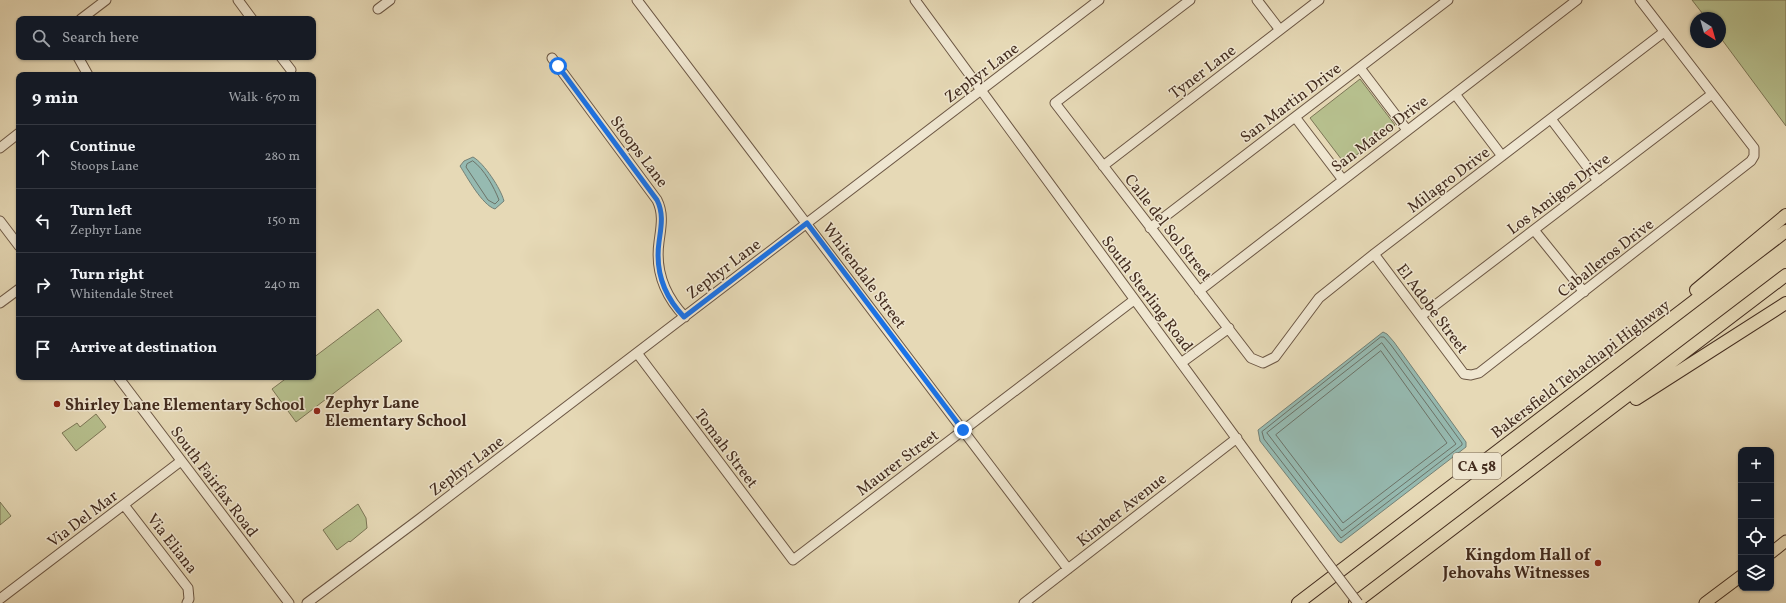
<!DOCTYPE html>
<html lang="en">
<head>
<meta charset="utf-8">
<style>
	body { margin:0; font-family:Vollkorn,serif; background:#20242c; color:#f1f3f6 }
	.controls { position:absolute; right:12px; bottom:12px; display:grid; overflow:hidden; border-radius:8px; box-shadow:0 1px 3px #0004 }
	.controls button { width:36px; height:36px; display:grid; place-items:center; padding:0; border:0; border-bottom:1px solid #363941; background:#171b24; color:#f1f3f6; font:20px sans-serif }
	.compass { position:absolute; left:1690px; top:12px; width:36px; height:36px; border-radius:50%; background:#171b24; box-shadow:0 1px 3px #0004; rotate:143deg }
	.stop { position:absolute; width:12px; height:12px; margin:-9px; border:3px solid #1a73e8; border-radius:50%; background:#fff }
	.stop.end { background:#1a73e8; border-color:#fff; box-shadow:0 1px 4px #0008 }
	.list { margin:0; padding:0; list-style:none }
	h2 { display:flex; justify-content:space-between; align-items:center; height:52px; margin:0; padding:0 16px; font-size:17px }
	h2 small { font-size:13px; font-weight:400; color:#9ea1a6 }
	.list li { display:grid; grid-template-columns:26px 1fr auto; gap:12px; align-items:center; box-sizing:border-box; height:64px; padding:0 16px; border-top:1px solid #363941 }
	.list b { display:block; font-size:15px; white-space:nowrap }
	.list p { margin:0; font-size:13px; white-space:nowrap; color:#9ea1a6 }
	.list em { font-size:13px; font-style:normal; color:#9ea1a6 }
	.icon { flex:none; width:22px; height:22px; fill:none; stroke:currentColor; stroke-width:2; stroke-linecap:round; stroke-linejoin:round }
	.map { position:relative; flex:none; width:1786px; height:603px; overflow:hidden }
	.search { position:absolute; background:#171b24; box-shadow:0 1px 3px #0004; left:16px; top:16px; width:300px; height:44px; display:flex; align-items:center; gap:10px; box-sizing:border-box; padding:0 14px; border-radius:8px; color:#9ea1a6; font-size:15px }
	.panel { position:absolute; background:#171b24; box-shadow:0 1px 3px #0004; left:16px; top:72px; width:300px; height:308px; border-radius:8px }
	.map>svg:first-child { display:block }
	.green { fill:#b6bf8d; stroke:#7c7656 }
	.water { fill:#96bab1; stroke:#758176 }
	.lines { fill:none; stroke-linecap:round; stroke-linejoin:round }
	.shore { stroke:#6c7368; stroke-width:1 }
	.minor-casing { stroke:#6c5744; stroke-width:11 }
	.major-casing { stroke:#432c1e; stroke-width:13 }
	.highway-casing { stroke:#432c1e; stroke-width:14 }
	.minor { stroke:#efe6d0; stroke-width:9 }
	.major { stroke:#e6d9b6; stroke-width:11 }
	.highway { stroke:#e6d9b6; stroke-width:12 }
	.minor-bridge-casing { stroke:#6c5744; stroke-width:11; stroke-linecap:butt }
	.minor-bridge { stroke:#efe6d0; stroke-width:9 }
	.route { stroke:#1a73e8; stroke-width:5 }
	.poi-dot { fill:#8f2418; stroke:#efe6d0; stroke-width:1.5 }
	.labels { text-anchor:middle; stroke-width:3; stroke-linejoin:round; paint-order:stroke }
	.shield { fill:#efe6d0; stroke:#776453; stroke-width:1 }
	.shield-label { font-size:15px; font-weight:bold; fill:#432c1e }
	.street-label { font-size:16px; fill:#432c1e; stroke:#efe6d0 }
	.poi-label { font-size:16px; font-weight:bold; fill:#432c1e; stroke:#efe6d0; text-anchor:start }
</style>
</head>
<body>
<div class="map">
<svg width="1786" height="603" viewBox="0 0 1786 603">
	<rect width="100%" height="100%" fill="#e6d9b6"/>
	<filter id="stains"><feTurbulence type="fractalNoise" baseFrequency=".005" numOctaves="4"/><feColorMatrix values="0 0 0 0 .2 0 0 0 0 .09 0 0 0 0 .02 0 0 0 .5 -.17"/></filter>
	<radialGradient id="worn" r=".72"><stop offset=".6" stop-color="#630" stop-opacity="0"/><stop offset="1" stop-color="#630" stop-opacity=".3"/></radialGradient>
	<path class="green" d="M1692,0H1786V126L1720,37V18H1706Z
		M1360,79L1395,125L1345,164L1310,118Z
		M378,309L402,341L296,422L272,389L288,377H313V358Z
		M96,414L106,427L76,451L62,433L77,423L80,427Z
		M0,502L11,516L0,525Z
		M358,504L366,518L367,528L350,542L349,541L337,550L323,530Z"/>
	<path class="water" d="M473,157C484,163 501,189 504,201L495,209C482,205 467,177 460,166L464,161Z
		M1383,332L1387,334L1394,342L1466,442V447L1341,543L1338,541L1260,441L1258,430Z"/>
	<g class="lines">
		<path class="shore" d="M473,161C484,169 494,187 499,200L495,204L488,200L466,167L467,164Z
			M1381,337H1384L1391,345L1462,443V445L1341,538L1264,439L1262,432Z
			M1382,343L1456,444L1342,531L1267,433Z
			M1381,351L1447,443L1343,523L1276,435Z"/>
		<g class="minor-casing">
			<path id="minor" d="M238,0L252,19
				M637,0L1068,569
				M915,0L1324,558
				M1190,0L1055,103L1251,358L1263,363L1275,357L1319,298L1374,254L1664,32
				M1257,0L1280,30
				M378,9L390,0
				M81,19L106,0
				M78,57L88,75
				M281,57L291,70
				M552,58L657,200C664,214 661,227 659,242C655,271 664,295 685,317
				M1360,68L1407,130
				M1455,94L1502,156
				M1295,117L1343,180
				M1551,119L1598,181
				M0,148L19,133
				M1103,166L1319,0
				M0,221L19,246
				M1150,228L1448,0
				M1534,230L1584,292
				M1374,254L1464,374L1471,375L1479,373L1751,161L1754,156V148L1640,0
				M1199,291L1577,0
				M0,303L19,289
				M1421,316L1712,94
				M637,353L793,560L1134,300
				M1181,363L1229,328
				M118,377L289,603
				M124,505L188,588L189,599L187,603
				M0,599L181,461
				M307,603L418,520L1099,0
				M1024,603L1237,438"/>
		</g>
		<g class="major-casing">
			<path id="major" d="M1771,553L1786,541
				M1705,603L1741,576"/>
		</g>
		<g class="highway-casing">
			<path id="highway" d="M1696,290L1786,215
				M1636,399L1786,303
				M1298,603L1786,231
				M1355,603L1786,275"/>
		</g>
		<use href="#minor" class="minor"/>
		<use href="#major" class="major"/>
		<use href="#highway" class="highway"/>
		<g class="minor-bridge-casing">
			<path id="minor-bridge" d="M1324,558L1358,603"/>
		</g>
		<use href="#minor-bridge" class="minor-bridge"/>
	</g>
	<g class="lines">
		<path class="route" d="M558,66L657,200C664,214 661,227 659,242C655,271 664,296 684,317L807,223L963,430"/>
	</g>
	<g class="poi-dot">
		<circle cx="57" cy="404" r="4"/>
		<circle cx="317" cy="411" r="4"/>
		<circle cx="1598" cy="563" r="4"/>
	</g>
	<g class="labels">
		<rect class="shield" x="1453" y="453" width="48" height="26" rx="3"/>
		<g class="shield-label">
			<text x="1477" y="471">CA 58</text>
		</g>
		<g class="street-label">
			<text transform="translate(1202 71) rotate(-37)" y="6">Tyner Lane</text>
			<text transform="translate(981 72) rotate(-37)" y="6">Zephyr Lane</text>
			<text transform="translate(1290 102) rotate(-37)" y="6">San Martin Drive</text>
			<text transform="translate(1379 133) rotate(-37)" y="6">San Mateo Drive</text>
			<text transform="translate(640 151) rotate(53)" y="6">Stoops Lane</text>
			<text transform="translate(1448 179) rotate(-37)" y="6">Milagro Drive</text>
			<text transform="translate(1558 193) rotate(-37)" y="6">Los Amigos Drive</text>
			<text transform="translate(1169 227) rotate(52)" y="6">Calle del Sol Street</text>
			<text transform="translate(1605 257) rotate(-38)" y="6">Caballeros Drive</text>
			<text transform="translate(723 268) rotate(-37)" y="6">Zephyr Lane</text>
			<text transform="translate(865 275) rotate(53)" y="6">Whitendale Street</text>
			<text transform="translate(1148 293) rotate(53)" y="6">South Sterling Road</text>
			<text transform="translate(1433 308) rotate(53)" y="6">El Adobe Street</text>
			<text transform="translate(1580 368) rotate(-37)" y="6">Bakersfield Tehachapi Highway</text>
			<text transform="translate(727 448) rotate(53)" y="6">Tomah Street</text>
			<text transform="translate(897 462) rotate(-37)" y="6">Maurer Street</text>
			<text transform="translate(466 465) rotate(-37)" y="6">Zephyr Lane</text>
			<text transform="translate(215 481) rotate(53)" y="6">South Fairfax Road</text>
			<text transform="translate(1121 509) rotate(-38)" y="6">Kimber Avenue</text>
			<text transform="translate(82 518) rotate(-37)" y="6">Via Del Mar</text>
			<text transform="translate(173 543) rotate(52)" y="6">Via Eliana</text>
		</g>
		<g class="poi-label">
			<text x="325" y="408">Zephyr Lane<tspan x="325" dy="18">Elementary School</tspan></text>
			<text x="65" y="410">Shirley Lane Elementary School</text>
			<text x="1590" y="560" text-anchor="end">Kingdom Hall of<tspan x="1590" dy="18">Jehovahs Witnesses</tspan></text>
		</g>
	</g>
	<rect width="100%" height="100%" filter="url(#stains)"/>
	<rect width="100%" height="100%" fill="url(#worn)"/>
</svg>
<div class="controls">
<button>+</button>
<button>−</button>
<button><svg class="icon" aria-label="locate" viewBox="0 0 24 24"><circle cx="12" cy="12" r="6"/><path d="M12 2v4M12 18v4M2 12h4M18 12h4"/></svg></button>
<button><svg class="icon" aria-label="layers" viewBox="0 0 24 24"><path d="M12 4l9 5-9 5-9-5zM3 14l9 5 9-5"/></svg></button>
</div>
<svg class="compass" viewBox="-18 -18 36 36"><path d="M0-13l5 13h-10z" fill="#e53935"/><path d="M0 13l5-13h-10z" fill="#9ea1a6"/></svg>
<div class="stop" style="left:558px;top:66px"></div>
<div class="stop end" style="left:963px;top:430px"></div>
<div class="search"><svg class="icon" aria-label="search" viewBox="0 0 24 24"><circle cx="10" cy="10" r="6"/><path d="M15 15l6 6"/></svg>Search here</div>
<section class="panel">
<h2>9 min<small>Walk · 670 m</small></h2>
<ul class="list">
<li><svg class="icon" aria-label="ahead" viewBox="0 0 24 24"><path d="M12 20V5M6 11l6-6 6 6"/></svg><div><b>Continue</b><p>Stoops Lane</p></div><em>280 m</em></li>
<li><svg class="icon" aria-label="left" viewBox="0 0 24 24"><path d="M17 20v-9H6M10 6l-5 5 5 5"/></svg><div><b>Turn left</b><p>Zephyr Lane</p></div><em>150 m</em></li>
<li><svg class="icon" aria-label="right" viewBox="0 0 24 24"><path d="M7 20v-9h11M14 6l5 5-5 5"/></svg><div><b>Turn right</b><p>Whitendale Street</p></div><em>240 m</em></li>
<li><svg class="icon" aria-label="arrive" viewBox="0 0 24 24"><path d="M6 21V4h12l-3 4 3 4H6"/></svg><div><b>Arrive at destination</b></div></li>
</ul>
</section>
</div>
</body>
</html>
